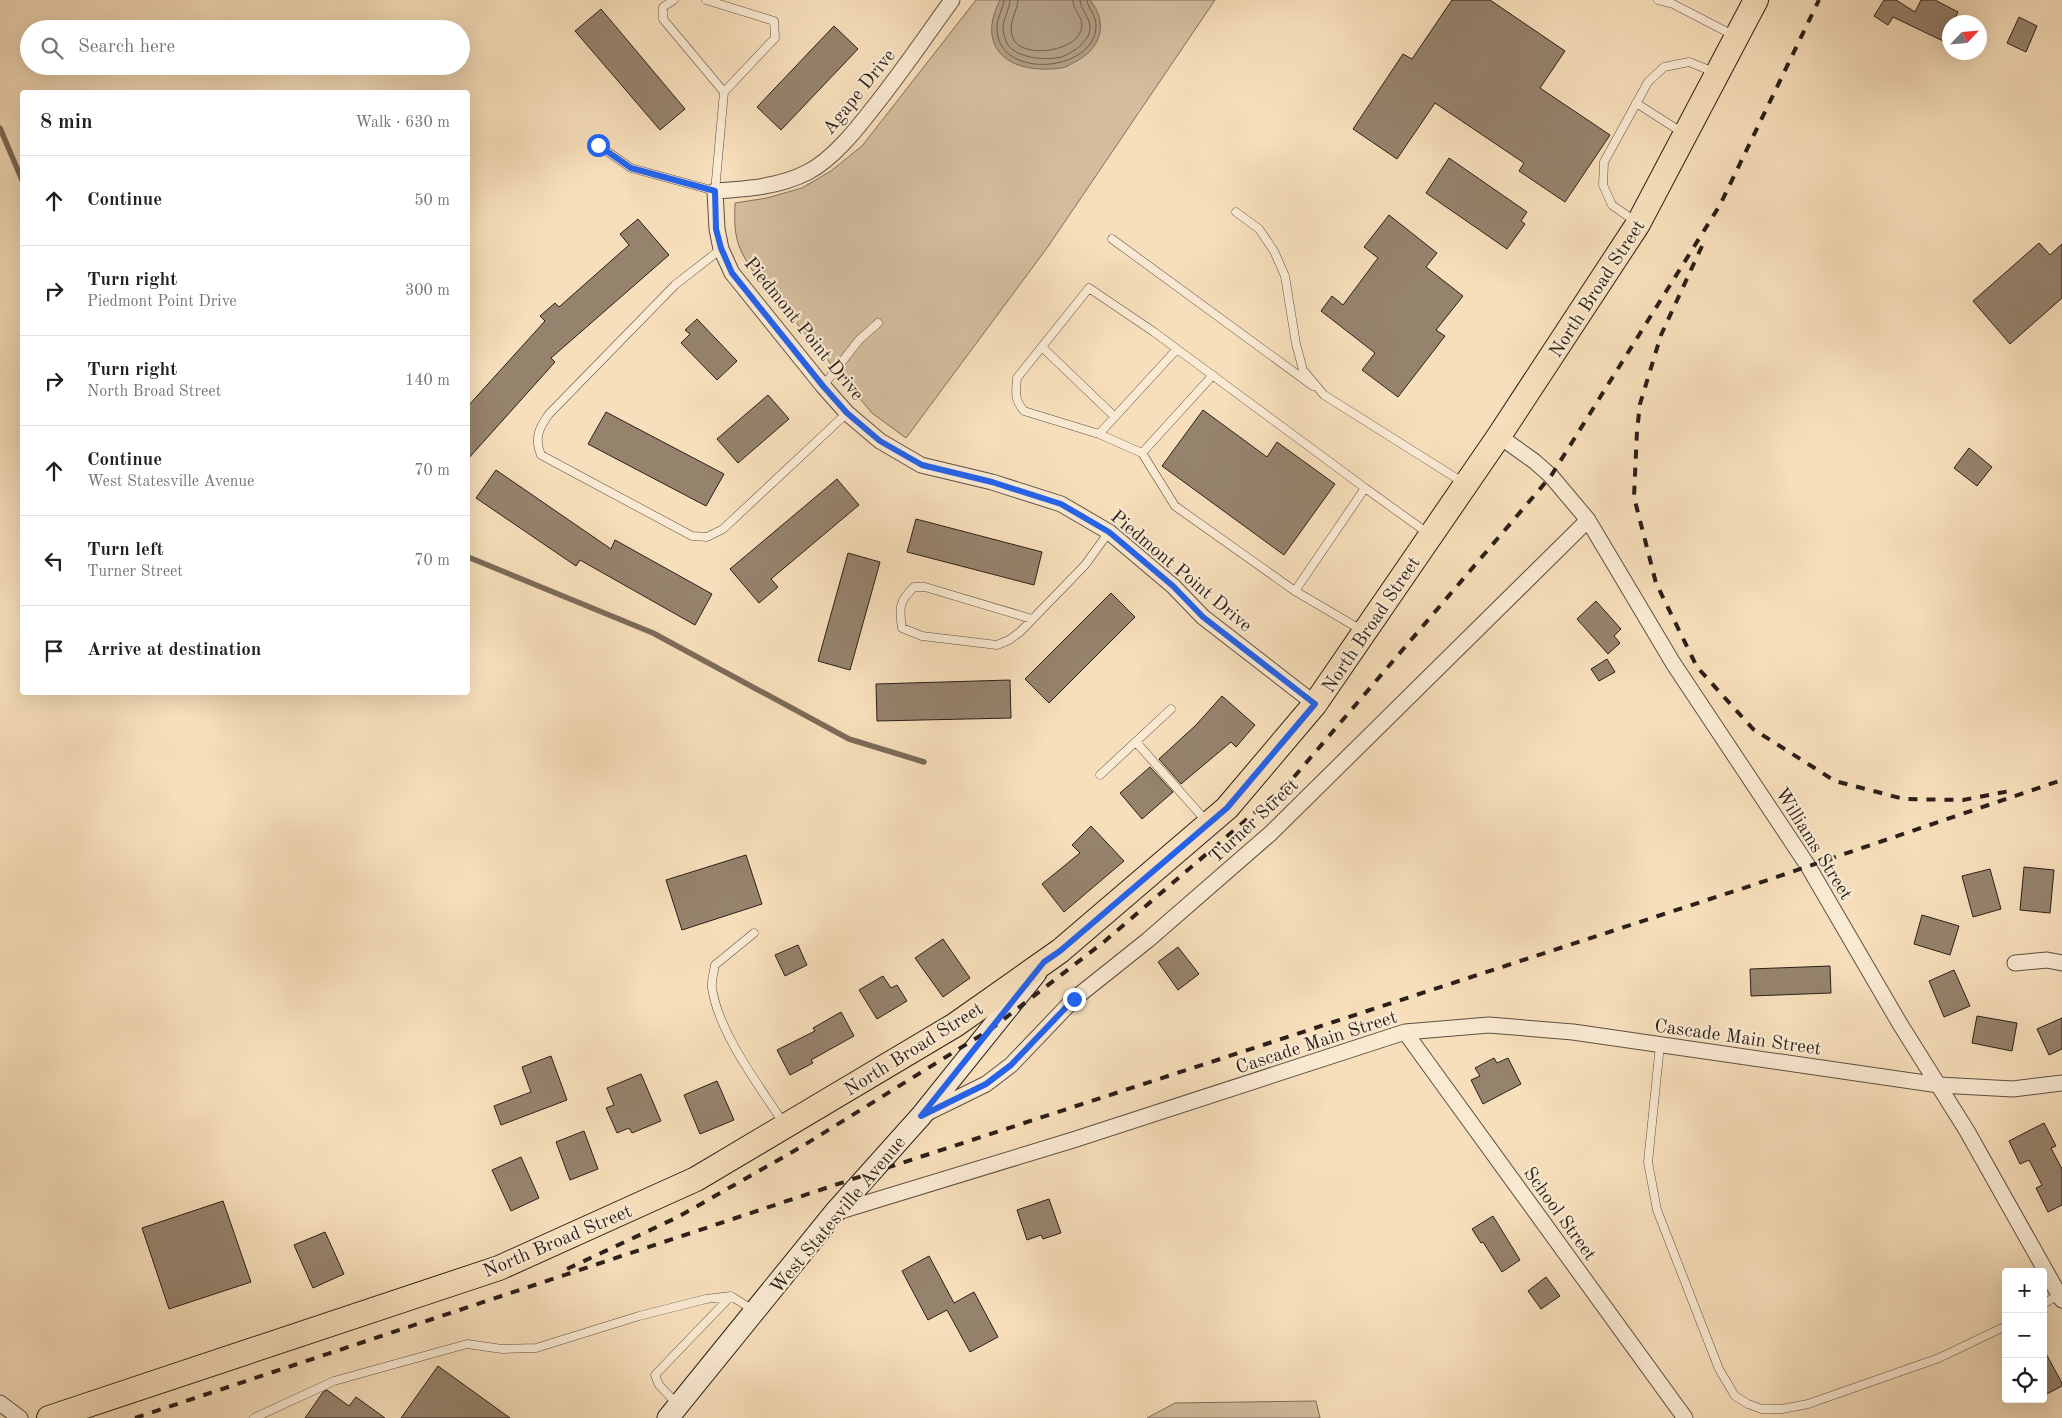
<!DOCTYPE html>
<html lang="en">
<head>
<meta charset="utf-8">
<style>
	body { margin:0; font-family:"Old Standard TT",serif; background:#f6f6f6; color:#202124 }
	.controls { position:absolute; right:15px; bottom:15px; display:grid; overflow:hidden; border-radius:5px; box-shadow:0 5px 20px #0002 }
	.controls button { width:45px; height:45px; display:grid; place-items:center; padding:0; border:0; border-bottom:1px solid #e0e0e0; background:#fff; color:#202124; font:25px sans-serif }
	.compass { position:absolute; left:1942px; top:15px; width:45px; height:45px; border-radius:50%; background:#fff; box-shadow:0 5px 20px #0002; rotate:64deg }
	.stop { position:absolute; width:15px; height:15px; margin:-11px; border:4px solid #2563eb; border-radius:50%; background:#fff }
	.stop.end { background:#2563eb; border-color:#fff; box-shadow:0 1px 5px #0008 }
	.list { margin:0; padding:0; list-style:none }
	h2 { display:flex; justify-content:space-between; align-items:center; height:65px; margin:0; padding:0 20px; font-size:21px }
	h2 small { font-size:16px; font-weight:400; color:#757577 }
	.list li { display:grid; grid-template-columns:32px 1fr auto; gap:15px; align-items:center; box-sizing:border-box; height:90px; padding:0 20px; border-top:1px solid #e0e0e0 }
	.list b { display:block; font-size:19px; white-space:nowrap }
	.list p { margin:0; font-size:16px; white-space:nowrap; color:#757577 }
	.list em { font-size:16px; font-style:normal; color:#757577 }
	.icon { flex:none; width:28px; height:28px; fill:none; stroke:currentColor; stroke-width:2; stroke-linecap:round; stroke-linejoin:round }
	.map { position:relative; flex:none; width:2062px; height:1418px; overflow:hidden }
	.search { position:absolute; background:#fff; box-shadow:0 5px 20px #0002; left:20px; top:20px; width:450px; height:55px; display:flex; align-items:center; gap:12px; box-sizing:border-box; padding:0 18px; border-radius:28px; color:#757577; font-size:19px }
	.panel { position:absolute; background:#fff; box-shadow:0 5px 20px #0002; left:20px; top:90px; width:450px; height:605px; border-radius:5px }
	.map>svg:first-child { display:block }
	.green { fill:#d4be9f; stroke:#806e5c }
	.water { fill:#b29e84; stroke:#7c6b59 }
	.lines { fill:none; stroke-linecap:round; stroke-linejoin:round }
	.shore { stroke:#6f5e4e; stroke-width:1 }
	.stream { stroke:#7c6b59; stroke-width:5.5 }
	.building { fill:#96836d; stroke:#2c1f19 }
	.lane-casing { stroke:#5f4f42; stroke-width:9 }
	.street-casing { stroke:#5f4f42; stroke-width:17 }
	.secondary-casing { stroke:#2c1f19; stroke-width:23 }
	.primary-casing { stroke:#2c1f19; stroke-width:26 }
	.lane { stroke:#faead3; stroke-width:8 }
	.street { stroke:#faead3; stroke-width:15 }
	.secondary { stroke:#faead3; stroke-width:21 }
	.primary { stroke:#f7dfbb; stroke-width:24 }
	.rail { stroke:#2c1f19; stroke-width:4; stroke-dasharray:9 9; stroke-linecap:butt }
	.route { stroke:#2563eb; stroke-width:6 }
	.labels { text-anchor:middle; stroke-width:4.5; stroke-linejoin:round; paint-order:stroke }
	.street-label { font-size:19px; fill:#2c1f19; stroke:#faead3 }
</style>
</head>
<body>
<div class="map">
<svg width="2062" height="1418" viewBox="0 0 2062 1418">
	<rect width="100%" height="100%" fill="#f7dfbb"/>
	<filter id="stains"><feTurbulence type="fractalNoise" baseFrequency=".004" numOctaves="4"/><feColorMatrix values="0 0 0 0 .2 0 0 0 0 .09 0 0 0 0 .02 0 0 0 .5 -.17"/></filter>
	<radialGradient id="worn" r=".72"><stop offset=".6" stop-color="#630" stop-opacity="0"/><stop offset="1" stop-color="#630" stop-opacity=".3"/></radialGradient>
	<path class="green" d="M976,0H1215L1047,248L906,438L872,413L752,270C735,244 734,233 735,203L767,198L802,188L831,171L862,146Z
		M1316,1401L1320,1418H1147L1175,1403Z"/>
	<path class="water" d="M1000,0H1090C1109,23 1101,49 1075,62C1070,64 1066,68 1061,68C1013,75 974,51 1000,0Z"/>
	<g class="lines">
		<path class="shore" d="M1004,0C1003,10 996,19 997,30C999,81 1097,72 1096,25C1096,15 1088,9 1087,0
			M1010,0C1009,15 998,22 1006,41C1012,58 1045,61 1061,57C1071,54 1083,45 1088,36C1095,20 1081,13 1080,0
			M1018,0C1017,13 1007,24 1013,38C1021,60 1082,52 1082,25C1082,16 1073,10 1073,0"/>
		<path class="stream" d="M0,128L22,180
			M468,557L653,633L849,739L924,762"/>
	</g>
	<path class="building" d="M1452,0H1490L1565,51L1540,88L1610,135L1565,202L1519,171L1524,163L1435,103L1397,159L1353,129L1403,54L1412,59Z
		M1884,0H1896L1915,12L1921,0H1935L1958,12L1953,22H1950V28L1943,41L1893,17L1888,25L1874,16Z
		M601,9L685,109L660,130L575,31Z
		M2019,17L2037,26L2026,52L2007,43Z
		M834,26L858,49L781,130L757,107Z
		M1449,158L1527,212L1521,221L1525,224L1507,249L1426,193Z
		M1389,215L1437,253L1426,267L1463,296L1436,330L1445,336L1398,397L1362,370L1375,353L1321,311L1332,296L1343,305L1378,258L1364,247Z
		M638,219L669,255L551,358L555,362L468,459V406L545,321L540,316L555,303L559,307L629,245L620,234Z
		M2039,243L2050,255L2062,244V298L2010,344L1973,301Z
		M697,319L737,361L717,380L681,343L690,334L685,330Z
		M768,395L789,419L738,463L717,439Z
		M1203,410L1267,457L1277,442L1335,484L1284,555L1162,466Z
		M606,412L724,474L706,506L588,444Z
		M1969,448L1992,467L1977,486L1954,468Z
		M496,470L611,549L615,540L712,594L695,625L580,560L576,566L476,498Z
		M837,479L859,505L771,579L778,587L759,603L730,569Z
		M916,519L1042,552L1034,585L907,552Z
		M848,553L880,562L850,670L818,661Z
		M1111,593L1135,617L1049,703L1025,679Z
		M1596,601L1621,629L1614,636L1620,643L1608,654L1577,619Z
		M1607,659L1615,672L1599,681L1591,669Z
		M1010,680L1011,718L877,721L876,684Z
		M1222,696L1255,725L1236,747L1231,742L1181,784L1159,759L1196,725Z
		M1150,767L1173,792L1142,819L1120,793Z
		M1091,826L1124,861L1064,912L1042,884L1080,853L1072,845Z
		M746,855L762,904L682,930L666,880Z
		M2024,867L2054,870L2050,913L2020,910Z
		M1990,869L2001,909L1973,917L1962,876Z
		M1922,915L1959,926L1950,955L1914,944Z
		M943,939L970,978L943,997L915,958Z
		M798,945L807,965L785,976L775,955Z
		M1178,947L1199,974L1178,990L1158,962Z
		M1830,966L1831,993L1751,996L1750,969Z
		M1954,970L1970,1006L1944,1017L1929,981Z
		M883,976L891,988L897,985L907,1001L877,1019L859,990Z
		M841,1012L854,1036L811,1060L813,1063L790,1075L777,1050L815,1031L813,1028Z
		M1977,1016L2017,1023L2012,1051L1972,1043Z
		M2062,1018V1049L2049,1055L2037,1029Z
		M551,1056L567,1100L501,1125L494,1106L531,1092L522,1067Z
		M1494,1058L1497,1063L1508,1058L1521,1084L1483,1104L1471,1080L1480,1076L1475,1068Z
		M641,1074L661,1121L632,1133L629,1128L617,1133L606,1108L614,1105L607,1088Z
		M717,1081L734,1120L700,1134L684,1095Z
		M2044,1123L2056,1146L2051,1148L2062,1169V1205L2048,1212L2036,1188L2042,1185L2029,1160L2020,1164L2009,1141Z
		M584,1131L598,1169L570,1180L556,1142Z
		M521,1157L539,1198L511,1211L492,1170Z
		M1049,1199L1061,1233L1043,1239L1041,1235L1027,1240L1017,1210Z
		M223,1201L251,1282L169,1309L142,1228Z
		M1493,1216L1520,1260L1502,1272L1483,1242L1481,1243L1472,1229Z
		M325,1232L344,1274L313,1288L294,1245Z
		M929,1256L954,1303L974,1292L998,1337L970,1352L947,1310L928,1320L902,1271Z
		M1546,1277L1560,1296L1541,1309L1528,1291Z
		M2043,1348L2062,1383V1386L2043,1396Z
		M438,1366L510,1418H401Z
		M327,1390L349,1406L356,1397L385,1418H305L323,1392Z"/>
	<g class="lines">
		<g class="lane-casing">
			<path id="lane" d="M674,0L663,7V19L724,92
				M1658,0L1673,4L1733,35
				M1636,103L1683,133
				M598,145L631,168L715,191L724,92L775,38L774,21L706,0
				M1236,212L1259,229L1274,251L1285,276L1296,344L1303,370L1324,395L1464,483
				M1636,222L1612,205L1603,185L1604,162L1648,82L1664,67L1689,62L1714,72
				M1112,239L1313,386
				M721,249L675,285L549,414C539,428 534,438 541,455L692,536L707,537L723,529L847,413
				M1042,347L1115,417
				M823,386L859,340L878,323
				M1099,434L1177,349
				M1142,453L1213,375
				M1295,591L1365,488L1429,534
				M1032,619L925,587H914C899,601 899,608 902,628L922,636L997,645L1009,640L1020,632L1085,565L1109,532
				M1363,631L1295,591L1175,506L1142,453L1099,434L1024,411C1014,400 1016,392 1017,378L1089,288L1154,332L1365,488
				M1136,742L1207,822
				M1100,775L1171,709
				M754,933L715,965C714,972 711,981 712,988C719,1034 759,1085 784,1124
				M1660,1045L1648,1162L1657,1210L1719,1369L1735,1396L1748,1404L1762,1409H1782L1808,1404L1939,1358L2006,1326
				M2043,1304L2059,1295
				M677,1404L659,1385L655,1375L731,1296
				M254,1418L334,1381L467,1344L502,1349L536,1348L639,1316L706,1299L731,1296L753,1310"/>
		</g>
		<g class="street-casing">
			<path id="street" d="M952,0C926,36 901,73 873,108C856,130 833,159 808,172C779,187 747,189 715,191L717,229L721,249L732,273L823,386L847,413L880,441L921,465L992,482L1061,504L1109,532L1173,586L1203,617L1315,704
				M1499,436L1534,461L1551,476L1588,520L1673,663L1808,866L1900,1024L1967,1131L2062,1300
				M2015,963L2047,960L2062,963
				M1405,1032L1685,1418
				M927,1113L986,1084L1011,1065L1074,999L1148,940L1271,833L1588,520
				M837,1212L1073,1140L1405,1032L1489,1025L1573,1032L1939,1085L2013,1089L2062,1083
				M0,1403L20,1418"/>
		</g>
		<g class="secondary-casing">
			<path id="secondary" d="M668,1418L835,1212L921,1116L1036,973"/>
		</g>
		<g class="primary-casing">
			<path id="primary" d="M49,1418L499,1268L696,1179L955,1025L1060,951L1227,808L1315,704L1499,436L1638,224L1756,0"/>
		</g>
		<use href="#lane" class="lane"/>
		<use href="#street" class="street"/>
		<use href="#secondary" class="secondary"/>
		<use href="#primary" class="primary"/>
		<path class="rail" d="M1702,246L1661,335L1640,404L1637,431L1634,497L1656,583L1697,667L1753,729L1835,781L1904,799L1963,800L2015,790
			M567,1269L678,1217L801,1147L991,1029L1105,941L1288,784L1551,476L1720,205L1819,0
			M135,1418L871,1173L1753,885L2062,780"/>
	</g>
	<g class="lines">
		<path class="route" d="M598,145L631,168L715,191L716,229L721,248L732,273L823,386L847,413L880,441L922,465L992,482L1061,504L1109,532L1173,586L1203,617L1315,704L1227,808L1060,951L1044,962L921,1116L986,1084L1011,1065L1074,999"/>
	</g>
	<g class="labels">
		<g class="street-label">
			<text transform="translate(858 91) rotate(-51)" y="7">Agape Drive</text>
			<text transform="translate(1596 288) rotate(-57)" y="7">North Broad Street</text>
			<text transform="translate(805 328) rotate(51)" y="7">Piedmont Point Drive</text>
			<text transform="translate(1182 570) rotate(40)" y="7">Piedmont Point Drive</text>
			<text transform="translate(1370 624) rotate(-56)" y="7">North Broad Street</text>
			<text transform="translate(1253 820) rotate(-43)" y="7">Turner Street</text>
			<text transform="translate(1815 843) rotate(58)" y="7">Williams Street</text>
			<text transform="translate(1738 1036) rotate(8)" y="7">Cascade Main Street</text>
			<text transform="translate(1316 1041) rotate(-18)" y="7">Cascade Main Street</text>
			<text transform="translate(913 1048) rotate(-32)" y="7">North Broad Street</text>
			<text transform="translate(1561 1213) rotate(54)" y="7">School Street</text>
			<text transform="translate(837 1214) rotate(-50)" y="7">West Statesville Avenue</text>
			<text transform="translate(557 1240) rotate(-23)" y="7">North Broad Street</text>
		</g>
	</g>
	<rect width="100%" height="100%" filter="url(#stains)"/>
	<rect width="100%" height="100%" fill="url(#worn)"/>
</svg>
<div class="controls">
<button>+</button>
<button>−</button>
<button><svg class="icon" aria-label="locate" viewBox="0 0 24 24"><circle cx="12" cy="12" r="6"/><path d="M12 2v4M12 18v4M2 12h4M18 12h4"/></svg></button>
</div>
<svg class="compass" viewBox="-18 -18 36 36"><path d="M0-13l5 13h-10z" fill="#e53935"/><path d="M0 13l5-13h-10z" fill="#757577"/></svg>
<div class="stop" style="left:598px;top:145px"></div>
<div class="stop end" style="left:1074px;top:999px"></div>
<div class="search"><svg class="icon" aria-label="search" viewBox="0 0 24 24"><circle cx="10" cy="10" r="6"/><path d="M15 15l6 6"/></svg>Search here</div>
<section class="panel">
<h2>8 min<small>Walk · 630 m</small></h2>
<ul class="list">
<li><svg class="icon" aria-label="ahead" viewBox="0 0 24 24"><path d="M12 20V5M6 11l6-6 6 6"/></svg><div><b>Continue</b></div><em>50 m</em></li>
<li><svg class="icon" aria-label="right" viewBox="0 0 24 24"><path d="M7 20v-9h11M14 6l5 5-5 5"/></svg><div><b>Turn right</b><p>Piedmont Point Drive</p></div><em>300 m</em></li>
<li><svg class="icon" aria-label="right" viewBox="0 0 24 24"><path d="M7 20v-9h11M14 6l5 5-5 5"/></svg><div><b>Turn right</b><p>North Broad Street</p></div><em>140 m</em></li>
<li><svg class="icon" aria-label="ahead" viewBox="0 0 24 24"><path d="M12 20V5M6 11l6-6 6 6"/></svg><div><b>Continue</b><p>West Statesville Avenue</p></div><em>70 m</em></li>
<li><svg class="icon" aria-label="left" viewBox="0 0 24 24"><path d="M17 20v-9H6M10 6l-5 5 5 5"/></svg><div><b>Turn left</b><p>Turner Street</p></div><em>70 m</em></li>
<li><svg class="icon" aria-label="arrive" viewBox="0 0 24 24"><path d="M6 21V4h12l-3 4 3 4H6"/></svg><div><b>Arrive at destination</b></div></li>
</ul>
</section>
</div>
</body>
</html>
